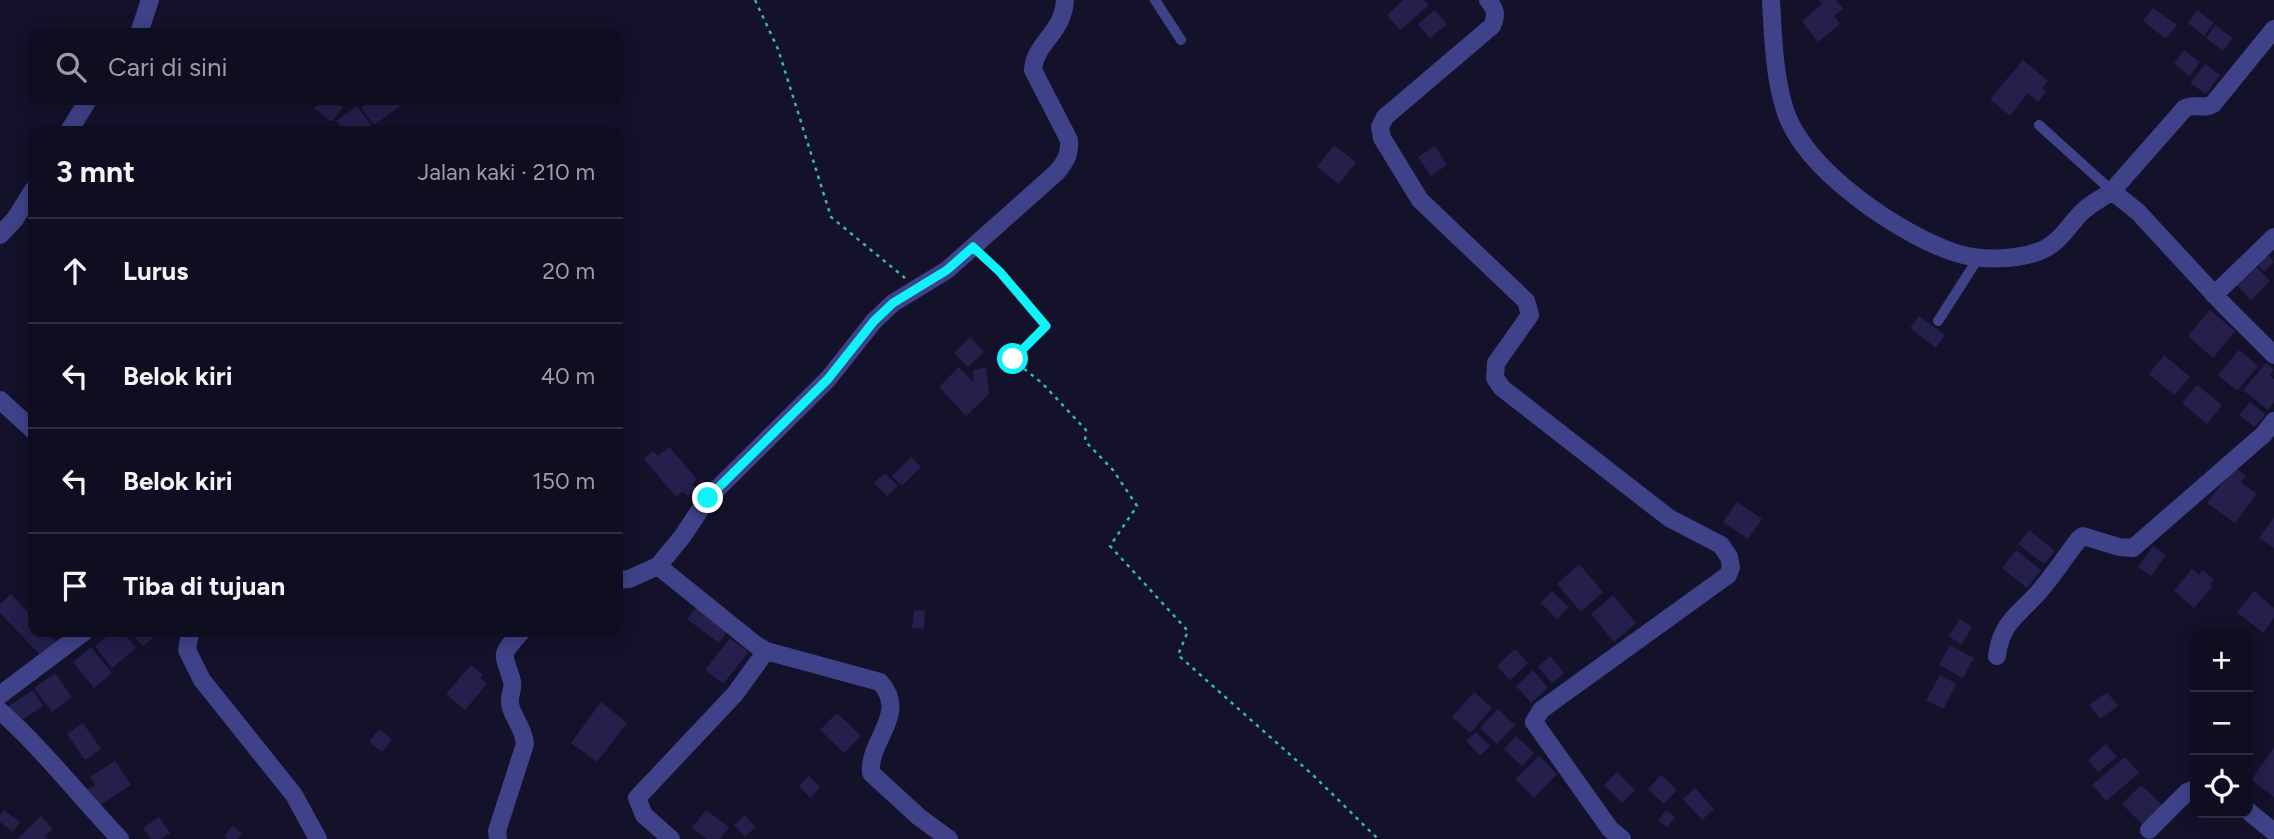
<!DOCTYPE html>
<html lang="id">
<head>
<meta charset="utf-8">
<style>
	body { margin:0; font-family:Figtree,sans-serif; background:#1d1c2d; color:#f1f3f6 }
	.controls { position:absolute; right:21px; bottom:21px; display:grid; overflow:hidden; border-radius:14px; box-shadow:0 4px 18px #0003 }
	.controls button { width:63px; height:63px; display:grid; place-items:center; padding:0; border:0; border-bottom:2px solid #2f2e3e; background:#0f0e20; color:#f1f3f6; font:35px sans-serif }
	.stop { position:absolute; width:21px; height:21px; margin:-16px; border:5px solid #0ff3f8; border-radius:50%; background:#fff }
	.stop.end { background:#0ff3f8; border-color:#fff; box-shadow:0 2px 7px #0008 }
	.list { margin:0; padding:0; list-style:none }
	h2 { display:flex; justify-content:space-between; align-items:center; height:91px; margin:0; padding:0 28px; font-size:30px }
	h2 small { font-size:23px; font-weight:400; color:#9b9ca5 }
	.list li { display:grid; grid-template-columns:46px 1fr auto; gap:21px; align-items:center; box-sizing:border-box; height:105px; padding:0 28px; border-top:2px solid #2f2e3e }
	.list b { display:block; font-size:26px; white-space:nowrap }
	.list em { font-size:23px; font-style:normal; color:#9b9ca5 }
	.icon { flex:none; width:38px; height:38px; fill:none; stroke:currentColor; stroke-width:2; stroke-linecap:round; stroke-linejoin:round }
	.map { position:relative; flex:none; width:2274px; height:839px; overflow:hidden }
	.search { position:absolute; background:#0f0e20; box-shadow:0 4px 18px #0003; left:28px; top:28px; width:595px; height:77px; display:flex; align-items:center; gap:18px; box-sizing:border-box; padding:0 24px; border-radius:14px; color:#9b9ca5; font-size:26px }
	.panel { position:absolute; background:#0f0e20; box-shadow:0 4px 18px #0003; left:28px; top:126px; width:595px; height:511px; border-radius:14px }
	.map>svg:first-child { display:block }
	.building { fill:#241f4b }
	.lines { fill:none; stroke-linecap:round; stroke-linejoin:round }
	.path { stroke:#35baa8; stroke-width:2.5; stroke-dasharray:3.5 5; stroke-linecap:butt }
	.service { stroke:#3f4288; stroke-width:10 }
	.minor { stroke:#3f4288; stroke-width:18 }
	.route { stroke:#0ff3f8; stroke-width:9 }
</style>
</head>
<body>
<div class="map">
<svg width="2274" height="839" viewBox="0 0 2274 839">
	<rect width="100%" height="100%" fill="#14122b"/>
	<path class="building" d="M1403,0H1424L1429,5L1400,30L1387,15Z
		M1819,0H1836L1843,9L1834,16L1840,24L1818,42L1802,21L1822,4Z
		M2153,8L2177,25L2166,39L2143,21Z
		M1435,10L1447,24L1430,38L1418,24Z
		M2197,10L2214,23L2204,36L2188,23Z
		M2215,25L2233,38L2223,51L2206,38Z
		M2184,50L2200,62L2190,76L2174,64Z
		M2023,60L2048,81L2042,88L2046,92L2038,102L2028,93L2010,116L1990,99Z
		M2205,64L2220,75L2206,94L2190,83Z
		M322,100H333L343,108L331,122L314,108Z
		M371,100H395L400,106L374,125L361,108Z
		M357,106L374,129L371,131H344L336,121Z
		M1334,145L1356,162L1339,184L1317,167Z
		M1435,146L1447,165L1431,176L1418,157Z
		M2266,252L2274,262L2264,272L2256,262Z
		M2252,262L2270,281L2251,300L2233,281Z
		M2210,310L2235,331L2213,358L2188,336Z
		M1919,316L1945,335L1936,348L1910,328Z
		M970,337L984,352L968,367L954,353Z
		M2239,350L2258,366L2237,391L2218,375Z
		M2164,355L2190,377L2174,395L2149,374Z
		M2266,363L2274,370L2270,376L2274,379V403L2268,410L2243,390Z
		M959,367L973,382V370L986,367L989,394L966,416L939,387Z
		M2197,385L2222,405L2207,424L2182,403Z
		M2250,402L2265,414L2255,427L2239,415Z
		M669,447L697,479L692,484L696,488L687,496L683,491L676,497L644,459L653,451L658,456Z
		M911,457L921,467L902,486L892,476Z
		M2234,467L2246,476L2241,482L2257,494L2235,523L2207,503Z
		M885,473L898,486L887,496L874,483Z
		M1737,502L1762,519L1748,539L1723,522Z
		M2274,518V548L2259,538Z
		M2029,530L2055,551L2044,564L2018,544Z
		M2153,546L2166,555L2151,576L2138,567Z
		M2016,550L2041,570L2027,588L2002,568Z
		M1579,564L1603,592L1581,612L1557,584Z
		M2192,569L2199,575L2203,570L2214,580L2210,584L2213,586L2194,608L2174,591Z
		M1552,591L1569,607L1557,619L1541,603Z
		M2254,591L2274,608V618L2263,633L2237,612Z
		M11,594L33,618V632H46L57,643L42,657L0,613V604Z
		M1613,595L1636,623L1614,642L1591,614Z
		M698,605L729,629L719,643L687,619Z
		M914,610L925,611L924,629L912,628Z
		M1960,619L1972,627L1961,645L1949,636Z
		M113,632H123L136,648L112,668L95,646Z
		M130,632H159L143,646Z
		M730,638L749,652L723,684L705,670Z
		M1950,645L1974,658L1963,678L1939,665Z
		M91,647L112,673L94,688L73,662Z
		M1515,649L1528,663L1510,680L1497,666Z
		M1550,656L1564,673L1552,683L1538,667Z
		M471,665L483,675L480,678L487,684L465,710L446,694Z
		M1533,670L1548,688L1531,703L1516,686Z
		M55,673L72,697L52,712L34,688Z
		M1940,675L1957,684L1943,709L1926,700Z
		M33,690L43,706L19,722L9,706Z
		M1474,692L1492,708L1470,733L1452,717Z
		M2107,692L2118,706L2100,719L2089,705Z
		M601,702L627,723L597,762L571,743Z
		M1498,709L1515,725L1497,744L1480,728Z
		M837,713L861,736L844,753L820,730Z
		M83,723L101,749L85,760L67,734Z
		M379,729L392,739L382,752L369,742Z
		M1476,732L1490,746L1480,756L1466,741Z
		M1516,736L1534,753L1522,766L1504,749Z
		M2106,744L2117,757L2098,772L2088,760Z
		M2274,748V797L2251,780Z
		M1539,756L1557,774L1534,798L1515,779Z
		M2125,757L2139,773L2106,801L2092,785Z
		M115,761L131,785L97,807L86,790L95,785L90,777Z
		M1617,772L1635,790L1622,803L1604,785Z
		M1661,775L1677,790L1664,804L1648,789Z
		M809,776L820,787L811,798L799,786Z
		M2141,785L2162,805L2143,825L2122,804Z
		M1695,788L1714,809L1702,820L1683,799Z
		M4,810L20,822L13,832L0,822V815Z
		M706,810L729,827L720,839H707L692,828Z
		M1666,810L1675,817L1667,828L1658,821Z
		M745,815L755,827L745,837L734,825Z
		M41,816L53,829L45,836L48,839H17Z
		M159,817L170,833L161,839H151L143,828Z
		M232,826L242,833L238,839H228L224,836Z"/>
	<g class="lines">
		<path class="path" d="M755,0L778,49L831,217L905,278
			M985,258L1046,326L1013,360L1042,383L1086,430L1085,441L1113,470L1137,506L1110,546L1188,631L1178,655L1314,776L1378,839"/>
		<path class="service" d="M1155,0L1181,40
			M2039,125L2112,191
			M1938,321L1979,257"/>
		<path class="minor" d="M1488,0C1496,10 1497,14 1492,26L1385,117L1380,127L1382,138L1420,200L1526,301L1530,315L1496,363L1495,378L1502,388L1669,518L1721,545L1729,557L1731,567L1728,575L1541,710L1534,722L1610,829L1622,839
			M1771,0C1773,35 1774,76 1785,110C1803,169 1900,235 1956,253C1981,261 2016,260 2040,251C2059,244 2069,225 2082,212C2091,203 2103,198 2112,191L2138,212L2224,305L2274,355
			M139,33L150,0
			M69,131L88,100
			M2112,191L2185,108C2194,103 2204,110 2213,104L2274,29
			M0,235L15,219L33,190
			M2214,295L2274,237
			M0,400L33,430
			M658,566L756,645L766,651L880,682C909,714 868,740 871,773L919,817L949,839
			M618,580L629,579L658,566L682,537L708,498L828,379L874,321L893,303L947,270L1057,172C1066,161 1070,154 1069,140L1033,70C1035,42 1063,34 1065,0
			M190,632L187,650L202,680L294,795L318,839
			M1997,656C2001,623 2017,616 2038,593C2053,576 2065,557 2079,539L2083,536L2119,547L2133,548L2264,434L2274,421
			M0,695L84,632
			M0,711C44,750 80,797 120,839
			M2248,811L2274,832
			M2149,830L2187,792L2195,789
			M498,839L497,831L525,744C523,725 511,716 510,703C509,695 514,688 512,681C503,651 499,657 521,632
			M671,839L644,815L637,798L735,694L766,651"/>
	</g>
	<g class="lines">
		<path class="route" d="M708,498L828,379L874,321L893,303L947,270L973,247L1000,272L1046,326L1013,359"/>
	</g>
</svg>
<div class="controls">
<button>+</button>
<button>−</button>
<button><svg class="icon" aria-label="locate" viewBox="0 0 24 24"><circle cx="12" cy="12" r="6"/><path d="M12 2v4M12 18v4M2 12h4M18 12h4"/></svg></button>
</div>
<div class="stop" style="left:1013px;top:359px"></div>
<div class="stop end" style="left:708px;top:498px"></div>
<div class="search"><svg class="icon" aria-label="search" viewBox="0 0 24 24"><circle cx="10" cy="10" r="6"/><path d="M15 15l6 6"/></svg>Cari di sini</div>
<section class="panel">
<h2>3 mnt<small>Jalan kaki · 210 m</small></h2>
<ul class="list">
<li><svg class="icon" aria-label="ahead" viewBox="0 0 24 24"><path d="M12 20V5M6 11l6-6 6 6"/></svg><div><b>Lurus</b></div><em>20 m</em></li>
<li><svg class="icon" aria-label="left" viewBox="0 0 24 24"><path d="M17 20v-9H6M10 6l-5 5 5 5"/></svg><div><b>Belok kiri</b></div><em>40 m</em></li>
<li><svg class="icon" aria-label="left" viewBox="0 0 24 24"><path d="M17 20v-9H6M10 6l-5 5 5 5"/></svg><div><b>Belok kiri</b></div><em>150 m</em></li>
<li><svg class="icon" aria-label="arrive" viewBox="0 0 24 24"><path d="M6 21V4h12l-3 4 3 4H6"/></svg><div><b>Tiba di tujuan</b></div></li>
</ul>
</section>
</div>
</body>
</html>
